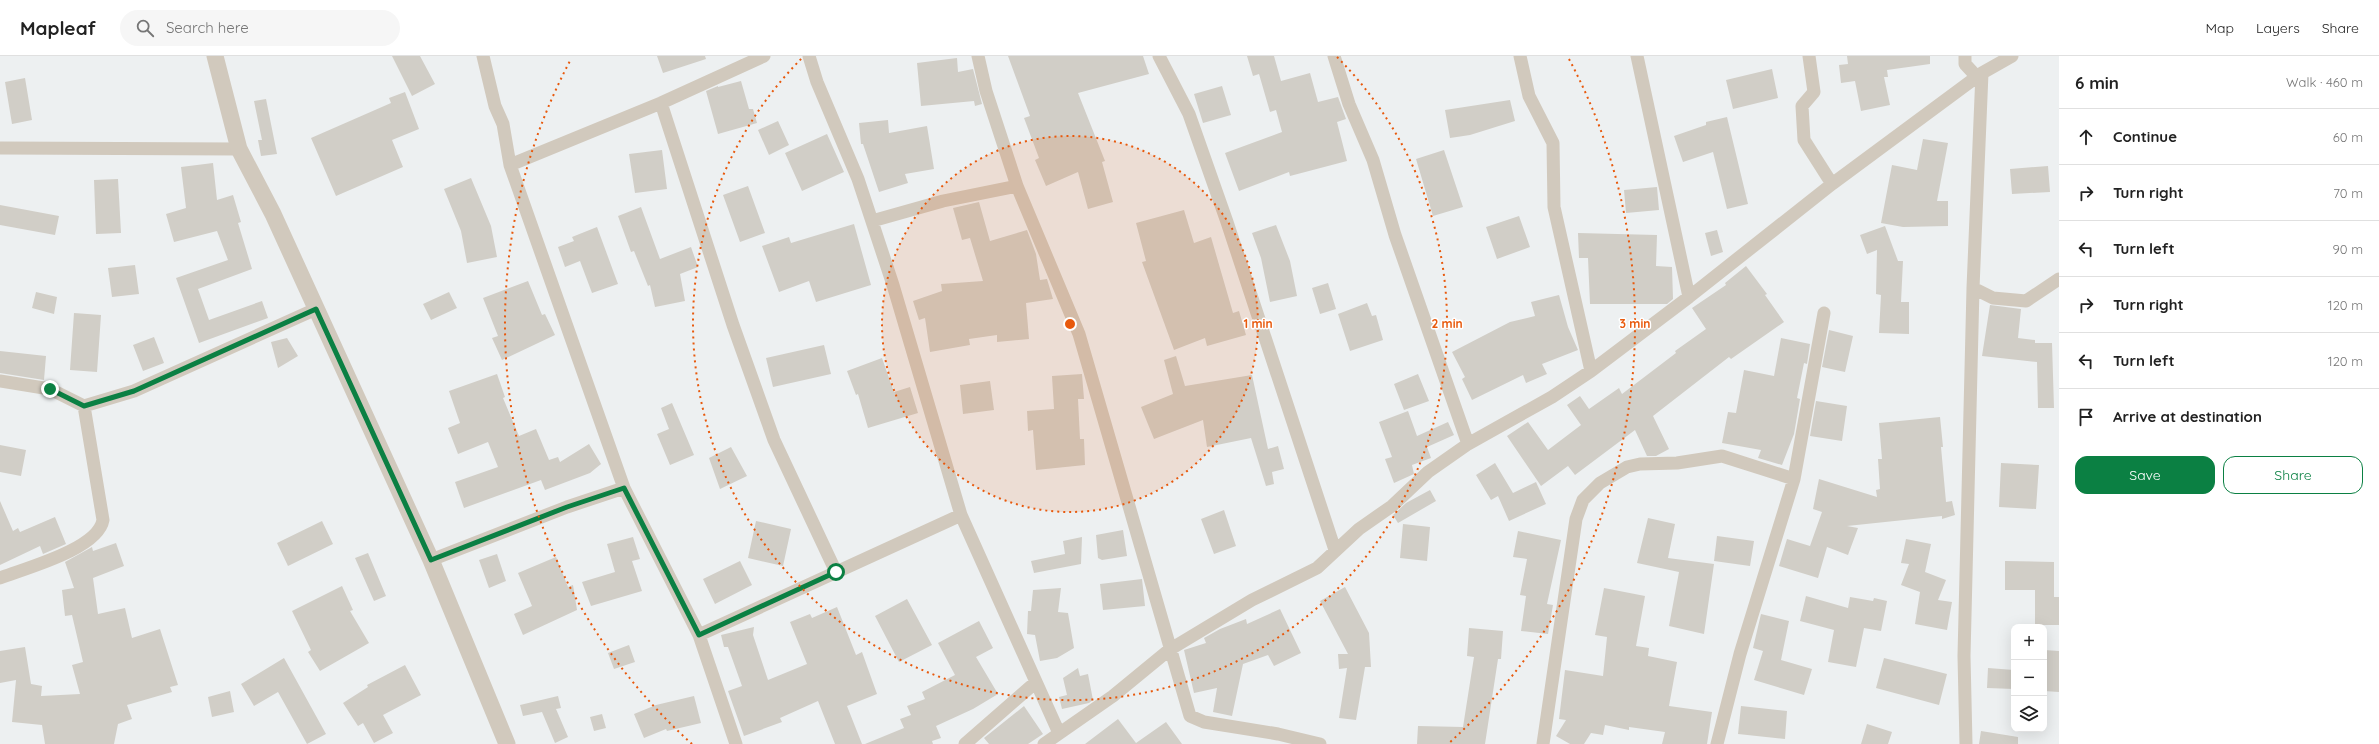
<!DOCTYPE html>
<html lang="en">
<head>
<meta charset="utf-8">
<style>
	body { margin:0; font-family:Quicksand,sans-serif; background:#f6f6f6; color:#222 }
	.controls { position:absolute; right:12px; bottom:12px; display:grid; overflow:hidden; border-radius:8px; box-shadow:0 4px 16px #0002 }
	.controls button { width:36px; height:36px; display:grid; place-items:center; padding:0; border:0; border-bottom:1px solid #e0e0e0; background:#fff; color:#222; font:20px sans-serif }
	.stop { position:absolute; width:12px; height:12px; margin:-9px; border:3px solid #0b8043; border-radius:50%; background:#fff }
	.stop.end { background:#0b8043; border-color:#fff; box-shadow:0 1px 4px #0008 }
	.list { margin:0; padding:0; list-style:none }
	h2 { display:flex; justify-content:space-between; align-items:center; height:52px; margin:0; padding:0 16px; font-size:17px }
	h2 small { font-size:13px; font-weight:400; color:#767676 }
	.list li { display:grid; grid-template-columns:26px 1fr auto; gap:12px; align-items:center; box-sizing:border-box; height:56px; padding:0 16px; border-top:1px solid #e0e0e0 }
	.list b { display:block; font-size:15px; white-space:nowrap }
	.list em { font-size:13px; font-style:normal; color:#767676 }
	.actions { display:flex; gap:8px; padding:12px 16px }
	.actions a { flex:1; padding:9px 0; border:1px solid #0b8043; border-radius:12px; text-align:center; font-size:14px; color:#0b8043 }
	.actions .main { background:#0b8043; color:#fff }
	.icon { flex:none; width:22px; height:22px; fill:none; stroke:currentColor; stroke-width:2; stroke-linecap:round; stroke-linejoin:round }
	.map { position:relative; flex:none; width:2059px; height:688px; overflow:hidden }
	header { display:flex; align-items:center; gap:24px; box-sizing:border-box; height:56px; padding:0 20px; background:#fff; border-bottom:1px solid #e0e0e0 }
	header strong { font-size:19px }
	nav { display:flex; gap:22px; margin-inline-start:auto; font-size:14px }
	.search { width:280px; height:36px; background:#f6f6f6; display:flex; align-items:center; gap:10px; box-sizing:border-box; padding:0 14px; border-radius:22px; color:#767676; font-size:15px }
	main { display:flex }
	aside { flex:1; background:#fff }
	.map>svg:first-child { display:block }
	.building { fill:#d1cec7 }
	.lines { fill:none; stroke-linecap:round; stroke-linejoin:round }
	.minor { stroke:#d1c9bd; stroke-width:13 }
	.tertiary { stroke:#d1c9bd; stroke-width:17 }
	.route { stroke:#0b8043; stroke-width:5 }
	.ring { fill:none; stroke:#e8590c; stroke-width:2; stroke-dasharray:2 4 }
	.centre { fill:#e8590c; stroke:#fff; stroke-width:2 }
	.ring-label { font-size:12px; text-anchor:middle; font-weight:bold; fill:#e8590c; stroke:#fff; stroke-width:3; stroke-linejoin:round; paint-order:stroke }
</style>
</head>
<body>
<header>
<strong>Mapleaf</strong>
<div class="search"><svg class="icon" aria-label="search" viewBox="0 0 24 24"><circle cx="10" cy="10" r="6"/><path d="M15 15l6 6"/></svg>Search here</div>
<nav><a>Map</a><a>Layers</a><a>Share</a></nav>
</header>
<main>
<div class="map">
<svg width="2059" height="688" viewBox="0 0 2059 688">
	<rect width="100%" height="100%" fill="#edf0f1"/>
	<path class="building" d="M392,0H420L435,28L412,40Z
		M657,0H705L706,3L663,17Z
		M1008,0H1143L1149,18L1078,37L1105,105L1102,106L1113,146L1088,153L1078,116L1046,130L1035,104L1039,102L1024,62L1030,60Z
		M1247,0H1274L1281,25L1310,17L1318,46L1338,41L1346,63L1337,66L1347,105L1290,120L1289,116L1239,135L1225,97L1282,76L1276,54L1270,56L1259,18L1253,20Z
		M1847,0H1930V8L1887,14L1888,21H1884L1890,49L1861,55L1855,25L1841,27L1839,9L1848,8Z
		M957,2L958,16L973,13L982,48L975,50L974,45L921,50L917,7Z
		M1772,13L1778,42L1733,53L1726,24Z
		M25,22L32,64L12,68L5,26Z
		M741,25L749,53H753L757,67L718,78L706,35L718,30V31Z
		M1222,30L1231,59L1203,67L1194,38Z
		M405,36L419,73L392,84L403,111L336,140L311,82L391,47L389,42Z
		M266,43L277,98L261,100L258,84H262L254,45Z
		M1510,44L1515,65L1470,79L1450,82L1445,54Z
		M1727,61L1748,148L1727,153L1713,96L1683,106L1674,80L1706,69V66Z
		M888,64L889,77L927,70L934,113L905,118L908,127L879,136L863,88H861L859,67Z
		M778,65L789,89L769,99L758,74Z
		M827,78L844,116L802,135L785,97Z
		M1923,83L1948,87L1937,145H1948V170L1903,171L1881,167L1892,109L1917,114Z
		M662,94L667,133L635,137L629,98Z
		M1444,94L1463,151L1433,160L1416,103Z
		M213,107L217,144L233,139L241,166L238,167L252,213L198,233L209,264L262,245L268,262L199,287L176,222L228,204L217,175L174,186L166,158L186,152L181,111Z
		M2048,110L2050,136L2012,138L2010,113Z
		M471,122L491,170L497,201L467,207L461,175L444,133Z
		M118,123L121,177L96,178L94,124Z
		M748,130L765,177L740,186L723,139Z
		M1657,131L1659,154L1626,157L1624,134Z
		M979,146L990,185L1027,174L1036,198L1040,224L1047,223L1053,243L1026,247L1029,283L997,286V279L969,283L970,289L930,296L925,262L919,264L913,245L942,235L941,228L983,225L970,182L962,184L953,152Z
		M0,149L59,160L55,179L0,169Z
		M641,151L660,203L691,191L698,211L680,218L685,245L655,251L650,229L648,230L634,195L631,196L618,160Z
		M1184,154L1194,187L1211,181L1233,257L1239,255L1246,279L1207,290L1205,282L1174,294L1142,206L1146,205L1136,167Z
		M1519,160L1530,191L1497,203L1486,171Z
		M854,168L871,229L816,246L809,225L779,236L762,190L789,181L791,187Z
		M1276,169L1290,205L1297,240L1270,246L1261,202L1252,177Z
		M1885,170L1898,205H1903L1901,246H1909V278L1879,277L1881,239L1876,238L1877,194L1867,198L1860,179Z
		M597,171L618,228L592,237L580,205L565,211L558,191L574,185L572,181Z
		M1717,174L1723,196L1711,200L1705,177Z
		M1578,177L1657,179L1656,210L1672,211L1673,243L1667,248H1590L1588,202H1579Z
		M135,209L139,238L112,241L108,212Z
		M1746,210L1767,238L1765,239L1784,266L1731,303L1729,301L1653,360L1669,393L1656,400H1647L1635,374L1575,419L1568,410L1541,430L1507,380L1528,366L1548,394L1581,369L1567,349L1580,340L1589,353L1619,332L1622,338L1676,297L1675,295L1706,273L1692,252L1726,229L1725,227Z
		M528,225L542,259L545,258L555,279L502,304L492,282L498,280L483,242Z
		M1328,227L1336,253L1320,258L1312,232Z
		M36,236L57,241L54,258L32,252Z
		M449,236L457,252L431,264L423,248Z
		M1559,239L1568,271L1578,294L1542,308L1547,318L1526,327L1523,319L1472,344L1462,323L1465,321L1452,296L1510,266L1535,260L1531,246Z
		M1367,247L1372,260L1376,259L1383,284L1350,295L1338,258Z
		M1990,249L2021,253L2018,282L2035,284V287H2052L2054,352H2038L2037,306L1982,300Z
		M74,257L101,259L97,316L70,314Z
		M1829,274L1853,280L1845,316L1822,311Z
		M154,281L164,307L143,315L133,289Z
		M287,282L298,300L278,312L271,286Z
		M1781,282L1810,288L1807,308L1804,307L1797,342L1800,343L1794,378L1782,409L1758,402L1761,394L1722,387L1728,356L1736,357L1744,314L1774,320Z
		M824,289L831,318L773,331L766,302Z
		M0,295L46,300L44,324L0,317Z
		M1176,300L1185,330L1252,319L1268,393L1278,390L1284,413L1272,416L1274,428L1266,430L1251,382L1207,391L1203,364L1154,383L1141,351L1173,338L1164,304Z
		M882,302L894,336L910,331L918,357L868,372L858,338L856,339L847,315Z
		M497,318L505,341L503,342L519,380L536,373L549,404L558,401L560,406L589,388L601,408L590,417L545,434L541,424L464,452L455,426L498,411L488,386L458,398L448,372L460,367L449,335Z
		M1082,318L1084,343H1078L1080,383H1084L1085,409L1036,414L1033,374L1028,375L1027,355L1054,353L1052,320Z
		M1418,318L1429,345L1404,354L1394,328Z
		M990,325L994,354L963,358L960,329Z
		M1816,345L1847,350L1842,385L1810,380Z
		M672,347L694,399L670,409L657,378L669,373L661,352Z
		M1408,355L1417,380L1448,366L1454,379L1427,391L1431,402L1412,409L1414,418L1394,427L1385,403L1392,401L1379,366Z
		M1940,361L1943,391H1941L1946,446L1952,445L1955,459L1942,463V460L1847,470L1858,472L1848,499L1827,491L1818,522L1779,510L1787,483L1810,490L1822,456L1813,453L1819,423L1877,441L1876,434L1880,433L1878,403H1882L1879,367Z
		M0,389L26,394L21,420L0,416Z
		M731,391L747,420L720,433L709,402Z
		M1495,407L1513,437L1536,426L1546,448L1509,465L1498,440L1491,444L1476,419Z
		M2001,407L2039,409L2036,453L1999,451Z
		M1430,434L1436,445L1398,467L1393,459L1406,447Z
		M0,445L13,475L18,472L20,476L55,461L66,488L43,498L40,490L0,509Z
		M1224,454L1236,490L1214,498L1201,463Z
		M1648,462L1675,468L1668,502L1714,508L1704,578L1669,570L1679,516L1637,507Z
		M322,465L333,488L288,510L277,487Z
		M756,465L791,473L783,510L748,502Z
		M1403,468L1430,471L1427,505L1400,502Z
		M1123,474L1127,500L1102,504L1098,502L1096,479Z
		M1518,475L1561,484L1547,548L1553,549L1548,578L1521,575L1526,540L1520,539L1527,503L1513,501Z
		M1717,480L1754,485L1750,510L1714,505Z
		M633,481L640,503L632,505L642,535L591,550L582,526L615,516L607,488Z
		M1082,481L1081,508L1034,517L1031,505L1065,498L1063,485Z
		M1906,483L1931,488L1925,516L1946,524L1938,544L1952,546L1947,574L1915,568L1920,536L1901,529L1909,508L1901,507Z
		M116,487L124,510L93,522L98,558L125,552L132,582L160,573L178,629L170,631L172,636L127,649L132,663L118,668L114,688H45L42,669L12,666L16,624L0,627V595L25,591L31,628L42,630L41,640L80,638L72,609L83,606L72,559L65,560L62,534L74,532L65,506L92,491L93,495Z
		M368,497L386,540L374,545L355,502Z
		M497,498L506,525L489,532L479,504Z
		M556,501L568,531L573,529L577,554L523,579L514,558L532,550L518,517Z
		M740,505L752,529L715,548L703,523Z
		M2005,505L2054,506V541H2059V569H2035V534H2005Z
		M1142,523L1145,550L1103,554L1100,528Z
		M342,530L353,554L350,555L369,587L320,615L308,596L311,594L292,555Z
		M1345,531L1369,577L1371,611H1365L1356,664L1339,662L1347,612L1339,613L1338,598H1348L1320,545Z
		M1061,532L1058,556L1068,557L1074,592L1057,602L1040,605L1035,579L1027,578L1028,555H1031L1033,534Z
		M1604,532L1645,540L1636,590L1649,592L1648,600L1677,606L1669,650L1712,656L1707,688H1662L1665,676L1629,671V674L1605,669L1603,679L1591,677L1584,688H1570L1556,680L1566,664L1559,663L1565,614L1603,620L1607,581L1595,579Z
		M1806,540L1848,552L1850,541L1873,545L1874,542L1887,545L1881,575L1864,572L1856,611L1828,606L1834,574L1800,565Z
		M907,543L932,589L899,606L875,560Z
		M837,551L856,599L862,596L877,638L847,650L862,688H835L818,645L780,662L782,666L744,680L728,635L742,630L728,591H724L721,579L754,571L753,579L768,624L807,608L790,566L810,558L812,562Z
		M1280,553L1301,597L1274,610L1268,599L1243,608L1232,660L1213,656L1217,632L1194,637L1184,594L1206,587L1204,582L1220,573L1246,563L1247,568Z
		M1761,558L1789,565L1781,604L1812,613L1804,639L1754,624L1763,595L1753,592Z
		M979,565L993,592L976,601L998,638L973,653L936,670L941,682L932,685L933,688H865L904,672L900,663L911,659L907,650L925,643L922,636L955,619L938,587Z
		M1469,572L1503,575L1501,603H1498L1485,688H1417L1418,670L1463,671L1474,601L1467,600Z
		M629,589L635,606L614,613L608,597Z
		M2044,594L2059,595V636L2044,635Z
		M284,602L326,678L307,688L278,636L254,650L241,628Z
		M1884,602L1947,618L1939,649L1876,632Z
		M405,609L421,639L383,659L393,677L374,687L363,667L358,670L343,647L368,631L367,629Z
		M1078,612L1080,620L1088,618L1093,644L1089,647L1062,653L1059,641L1067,639L1063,622Z
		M1988,612L2014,614V633L1987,632Z
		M230,635L234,656L212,661L208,641Z
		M558,640L561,652L556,653L568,681L555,687L542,656L523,660L520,649Z
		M694,640L701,667L667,675L666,673L644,682L634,658L656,649Z
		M1024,650L1043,678L1028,688H989L984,682Z
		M1741,650L1787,655L1785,683L1738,678Z
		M602,658L606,672L594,675L590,661Z
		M1118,663L1136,687L1166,666L1182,688H1085Z
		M1867,668L1892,676L1888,688H1861Z
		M1981,675L2018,681V688H1979Z"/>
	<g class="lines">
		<path class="minor" d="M483,0L495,50L503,68L510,109L624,432
			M809,0L817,26L858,123L893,229L961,459L1059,677
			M978,0L986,35L1017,130L1079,278L1190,660L1204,666L1278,678L1320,688
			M1159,0L1189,58L1227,166L1335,494
			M1334,0L1349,48L1373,104L1395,179L1468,388
			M1520,0L1529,40L1553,87L1554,151L1591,315
			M1809,0L1814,36L1802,50L1804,84L1832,128
			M1965,0V8L1977,21
			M661,47L733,269L774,384L836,516
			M0,92L239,93
			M510,109L661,47L764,0
			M872,165L943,145L1017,130
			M1973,232L1993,242L2026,245L2059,223
			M1689,241L1832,128L1982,17L2012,0
			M0,325L50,333L84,350L134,335L316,253
			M431,504L567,451L624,432L699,579L736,688
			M0,522C26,512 98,493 103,464L84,350
			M699,579L961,459
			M965,688L1036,626
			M1044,688L1113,640L1169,594L1252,544L1317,512L1359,473L1392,450L1428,416L1468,388L1552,341L1591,315L1689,241L1637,0
			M1543,688L1576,463L1583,444L1600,427L1627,411L1640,408L1677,407L1722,400L1794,423
			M1717,688L1740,598L1794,423L1824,257
			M1966,688L1964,600L1973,232L1982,17"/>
		<path class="tertiary" d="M215,0L239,93L273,158L431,504L507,688"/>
	</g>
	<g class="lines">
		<path class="route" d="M50,333L84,350L134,335L316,253L431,504L567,451L624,432L699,579L836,516"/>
	</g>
	<circle cx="1070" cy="268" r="188" fill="#e8590c" fill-opacity=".12"/>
	<g class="ring">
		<circle cx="1070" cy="268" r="188"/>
		<path d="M1337 1A377 377 0 1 1 803 1"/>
		<path d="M692 688A565 565 0 0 1 571 3M1569 3A565 565 0 0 1 1448 688"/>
	</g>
	<circle cx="1070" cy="268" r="6" class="centre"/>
	<g class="ring-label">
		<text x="1258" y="272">1 min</text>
		<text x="1447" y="272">2 min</text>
		<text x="1635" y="272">3 min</text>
	</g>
</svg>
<div class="controls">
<button>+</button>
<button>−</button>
<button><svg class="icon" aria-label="layers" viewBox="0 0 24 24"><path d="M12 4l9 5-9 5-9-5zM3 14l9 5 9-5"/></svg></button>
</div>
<div class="stop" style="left:836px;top:516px"></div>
<div class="stop end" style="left:50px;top:333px"></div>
</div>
<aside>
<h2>6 min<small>Walk · 460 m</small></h2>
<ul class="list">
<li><svg class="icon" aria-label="ahead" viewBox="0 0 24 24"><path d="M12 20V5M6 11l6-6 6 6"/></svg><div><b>Continue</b></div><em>60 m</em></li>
<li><svg class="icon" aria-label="right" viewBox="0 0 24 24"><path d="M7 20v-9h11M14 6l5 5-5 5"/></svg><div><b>Turn right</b></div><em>70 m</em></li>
<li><svg class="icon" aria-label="left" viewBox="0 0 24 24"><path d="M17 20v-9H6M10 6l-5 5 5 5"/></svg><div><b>Turn left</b></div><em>90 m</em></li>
<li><svg class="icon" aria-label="right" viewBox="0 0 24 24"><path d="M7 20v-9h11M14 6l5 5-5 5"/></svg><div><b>Turn right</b></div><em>120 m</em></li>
<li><svg class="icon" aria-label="left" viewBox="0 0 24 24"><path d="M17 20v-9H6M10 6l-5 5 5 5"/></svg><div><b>Turn left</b></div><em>120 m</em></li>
<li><svg class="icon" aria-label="arrive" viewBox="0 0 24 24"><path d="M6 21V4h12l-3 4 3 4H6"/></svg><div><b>Arrive at destination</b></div></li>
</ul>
<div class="actions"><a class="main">Save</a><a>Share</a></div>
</aside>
</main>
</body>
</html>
